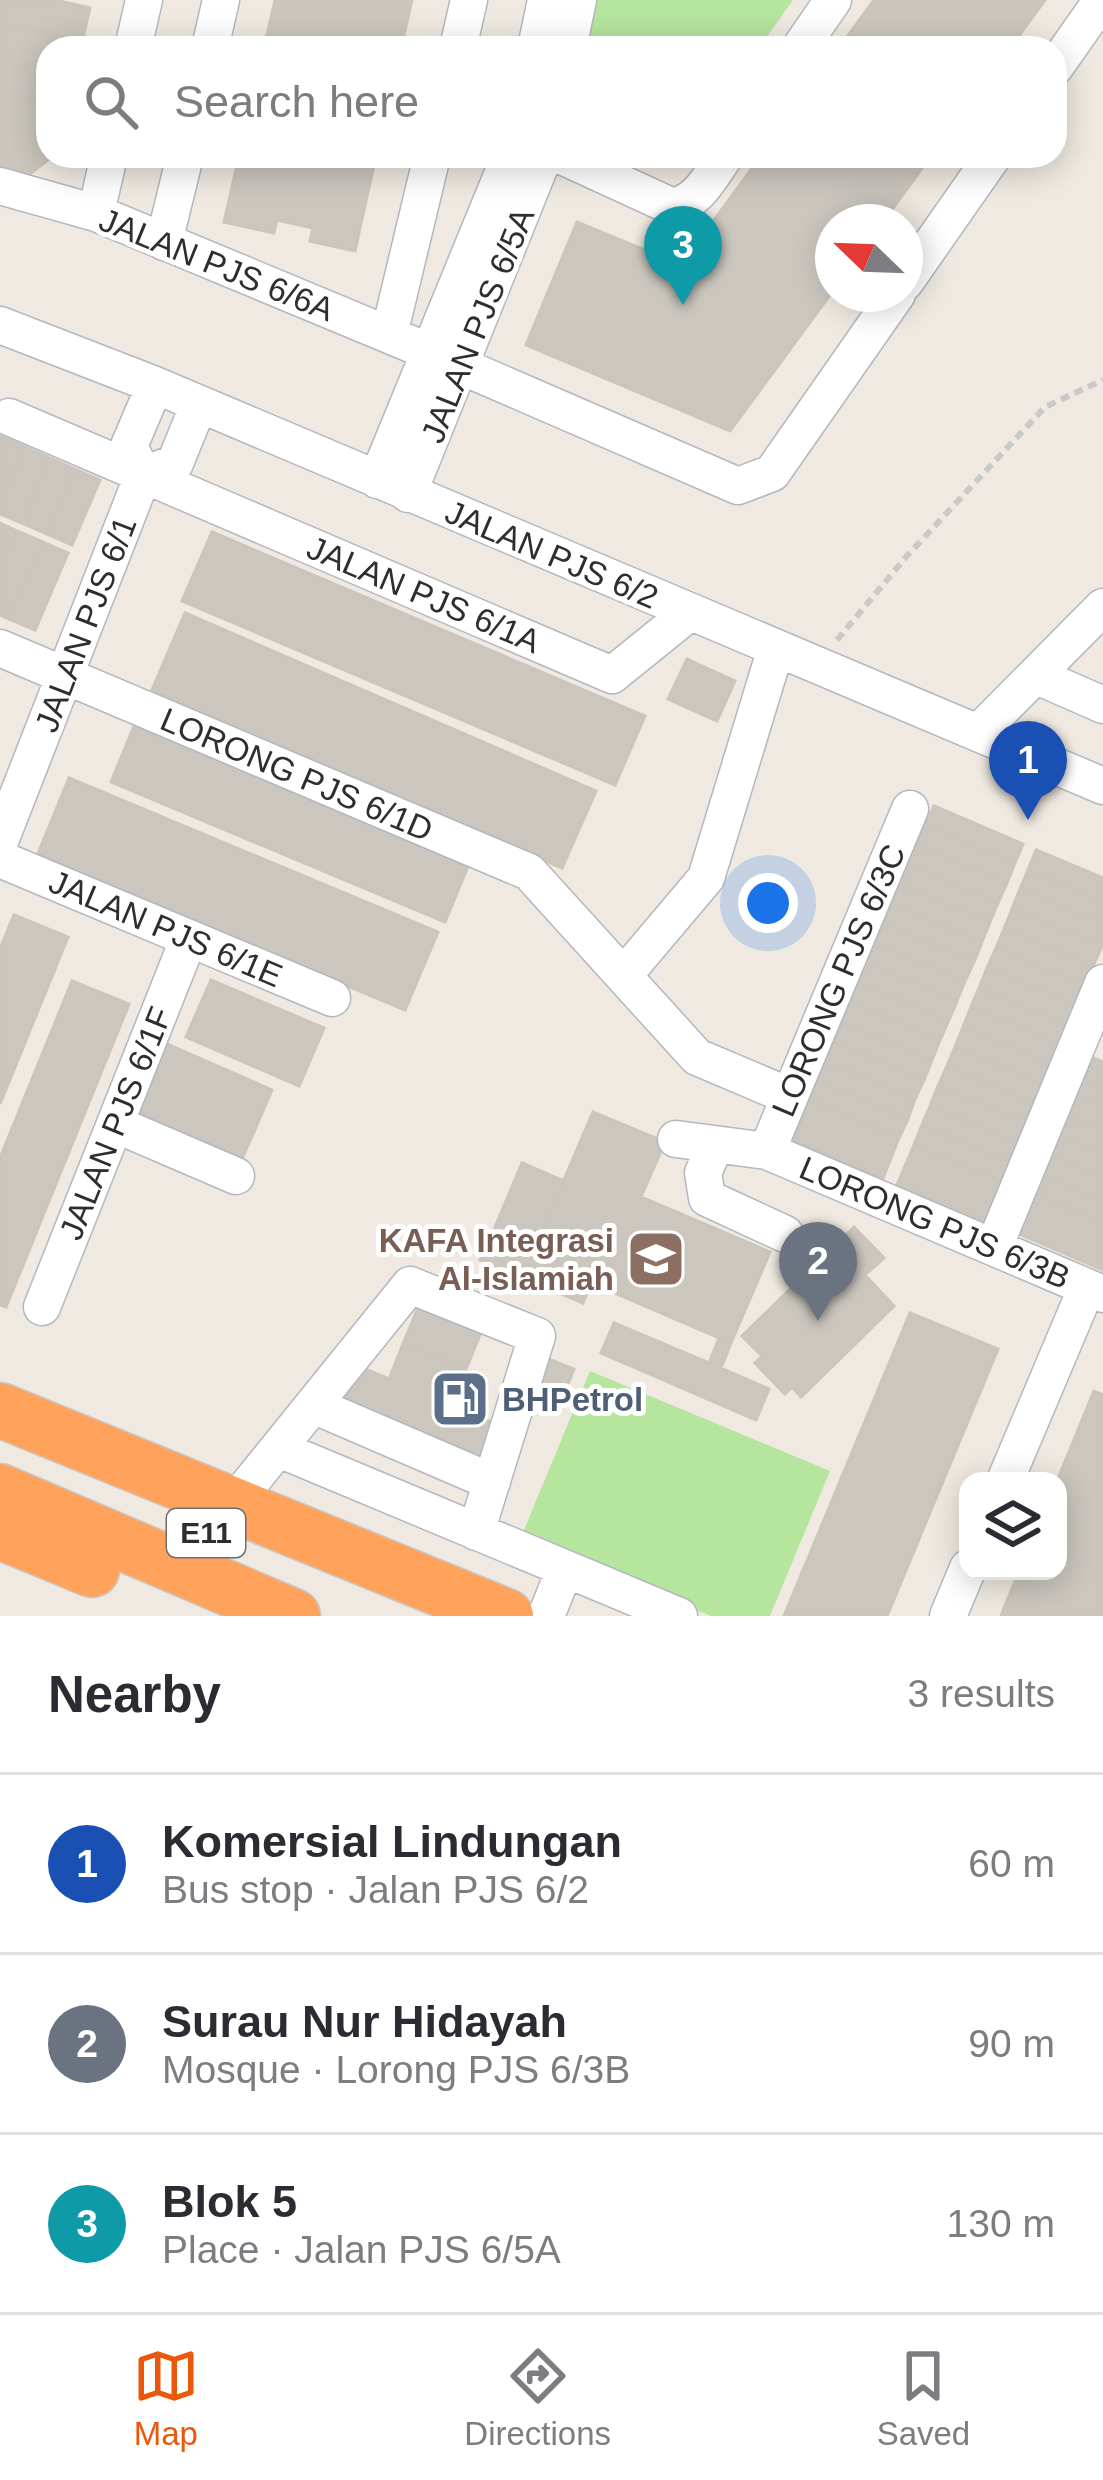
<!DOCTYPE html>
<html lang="en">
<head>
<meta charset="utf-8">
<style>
	body { margin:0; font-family:Arial,sans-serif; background:#f2f2f3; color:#2b2b33 }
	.controls { position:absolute; right:36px; bottom:36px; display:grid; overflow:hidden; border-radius:24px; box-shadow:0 6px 30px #0003 }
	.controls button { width:108px; height:108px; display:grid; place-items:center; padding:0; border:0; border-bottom:3px solid #e1e1e2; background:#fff; color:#2b2b33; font:60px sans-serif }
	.compass { position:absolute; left:815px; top:204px; width:108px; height:108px; border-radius:50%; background:#fff; box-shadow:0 6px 30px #0003; rotate:293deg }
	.you { position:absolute; left:768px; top:903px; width:42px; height:42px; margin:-30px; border:9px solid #fff; border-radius:50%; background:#1a73e8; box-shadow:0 0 0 18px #1a73e833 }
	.badge { display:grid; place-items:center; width:78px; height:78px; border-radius:50%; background:#ea580c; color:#fff; font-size:39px; font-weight:700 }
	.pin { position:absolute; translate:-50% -99px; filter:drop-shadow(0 3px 6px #0008) }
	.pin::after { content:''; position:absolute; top:63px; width:42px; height:36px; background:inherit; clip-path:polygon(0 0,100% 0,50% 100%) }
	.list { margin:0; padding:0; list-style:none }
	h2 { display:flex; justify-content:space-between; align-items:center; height:156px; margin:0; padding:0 48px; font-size:51px }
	h2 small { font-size:39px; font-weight:400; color:#7c7c81 }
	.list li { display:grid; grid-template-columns:78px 1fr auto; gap:36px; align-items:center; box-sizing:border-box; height:180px; padding:0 48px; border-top:3px solid #e1e1e2 }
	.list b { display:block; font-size:45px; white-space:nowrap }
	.list p { margin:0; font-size:39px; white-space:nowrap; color:#7c7c81 }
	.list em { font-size:39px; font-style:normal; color:#7c7c81 }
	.icon { flex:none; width:66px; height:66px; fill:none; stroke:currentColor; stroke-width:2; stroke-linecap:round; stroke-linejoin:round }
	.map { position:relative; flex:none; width:1103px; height:1616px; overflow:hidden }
	.search { position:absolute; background:#fff; box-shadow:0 6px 30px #0003; left:36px; right:36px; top:36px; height:132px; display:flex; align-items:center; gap:30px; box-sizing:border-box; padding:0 42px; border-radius:36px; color:#7c7c81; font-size:45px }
	.sheet { height:696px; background:#fff }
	nav { display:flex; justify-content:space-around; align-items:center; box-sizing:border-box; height:168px; border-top:3px solid #e1e1e2; background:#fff; font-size:33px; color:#7c7c81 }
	nav a { display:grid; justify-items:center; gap:6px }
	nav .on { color:#ea580c }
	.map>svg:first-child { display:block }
	.green { fill:#b6e59e }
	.building { fill:#cbc7bf; stroke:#cbc5ba; stroke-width:3 }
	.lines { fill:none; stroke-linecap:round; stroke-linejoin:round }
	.minor-casing { stroke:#b4b7c1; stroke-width:39 }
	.highway-casing { stroke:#c9c9c9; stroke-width:57 }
	.path { stroke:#c9c9c9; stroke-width:6; stroke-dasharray:9 6; stroke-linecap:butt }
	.minor { stroke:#fff; stroke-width:36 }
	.highway { stroke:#ffa35c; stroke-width:54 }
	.labels { text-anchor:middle; stroke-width:10; stroke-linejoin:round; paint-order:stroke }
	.shield { fill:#fff; stroke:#6d6d6d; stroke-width:3 }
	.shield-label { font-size:30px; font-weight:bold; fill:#2e2e2e }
	.street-label { font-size:33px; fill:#2e2e2e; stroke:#fff }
	.education-label { font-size:33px; font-weight:bold; fill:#785e54; stroke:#fff; text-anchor:end }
	.service-label { font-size:33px; font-weight:bold; fill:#4e5e75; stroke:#fff; text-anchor:start }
</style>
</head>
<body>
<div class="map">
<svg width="1103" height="1616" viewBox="0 0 1103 1616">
	<rect width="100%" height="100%" fill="#efe9e1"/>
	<path class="green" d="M596,0H793L759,48H584Z
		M590,1371L830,1471L770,1616H711L521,1537Z"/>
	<path class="building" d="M0,0H55L90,8L82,42L0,22Z
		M275,0H412L401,48H264Z
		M874,0H1045L1010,48H839Z
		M0,22L82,42L81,48H48V68L0,57Z
		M0,57L48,68V103L0,92Z
		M0,92L48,103V139L0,127Z
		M0,127L48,139V156H53L31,173L0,165Z
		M239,156H376L355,251L310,241L313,228L277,220L274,233L224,222Z
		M761,156H931L883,222H833V291L730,431L526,345L577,222L681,265Z
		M0,436L25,447L0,505Z
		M25,447L50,458L22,523L0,514V505Z
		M50,458L75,469L47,534L22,523Z
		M75,469L100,480L72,545L47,534Z
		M0,523L17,531L0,571Z
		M17,531L43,542L9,619L0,615V571Z
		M212,532L645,716L615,785L182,601Z
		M43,542L68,553L35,630L9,619Z
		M185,613L596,791L562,868L152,690Z
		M687,659L735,681L717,721L668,699Z
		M137,719L471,859L445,922L111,782Z
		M69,778L438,932L405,1010L37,856Z
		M934,806L1023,844L1015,863L925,825Z
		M925,825L1015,863L1007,883L917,845Z
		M917,845L1007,883L998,903L909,865Z
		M1036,850L1103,878V901L1028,870Z
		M909,865L998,903L990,922L901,885Z
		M1028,870L1103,901V924L1020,889Z
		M901,885L990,922L982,942L892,904Z
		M1020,889L1103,924L1102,946L1012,909Z
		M892,904L982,942L974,962L884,924Z
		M1012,909L1102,946L1093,966L1004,929Z
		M14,915L68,937L0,1104V949Z
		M884,924L974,962L965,981L876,944Z
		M1004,929L1093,966L1085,986L996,948Z
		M876,944L965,981L957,1001L868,963Z
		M996,948L1085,986L1077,1005L987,968Z
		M868,963L957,1001L949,1020L859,983Z
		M987,968L1077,1005L1069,1025L979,988Z
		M211,980L324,1028L299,1086L186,1037Z
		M72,981L129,1004L6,1307L0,1305V1158Z
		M859,983L949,1020L940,1040L851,1002Z
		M979,988L1069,1025L1061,1044L971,1007Z
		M851,1002L940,1040L932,1060L842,1022Z
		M971,1007L1061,1044L1052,1064L963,1027Z
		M842,1022L932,1060L924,1080L834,1042Z
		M963,1027L1052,1064L1044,1084L955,1047Z
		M834,1042L924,1080L915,1099L826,1061Z
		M165,1043L272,1090L242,1159L134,1112Z
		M955,1047L1044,1084L1036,1103L947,1066Z
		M1092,1057L1103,1062V1085L1084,1077Z
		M826,1061L915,1099L908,1119L818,1081Z
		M947,1066L1036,1103L1028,1123L938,1086Z
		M1084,1077L1103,1085V1108L1076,1096Z
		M818,1081L908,1119L899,1138L810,1100Z
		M938,1086L1028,1123L1020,1143L930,1106Z
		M1076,1096L1103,1108V1131L1067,1116Z
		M810,1100L899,1138L883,1178L793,1140Z
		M930,1106L1020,1143L1012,1163L922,1125Z
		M593,1112L665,1142L641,1197L770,1252L731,1343L531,1257Z
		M1067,1116L1103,1131V1154L1059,1135Z
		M922,1125L1012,1163L1004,1182L914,1145Z
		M1059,1135L1103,1154V1177L1051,1155Z
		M914,1145L1004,1182L987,1222L897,1185Z
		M1051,1155L1103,1177V1200L1042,1175Z
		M522,1163L564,1181L531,1257L490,1239Z
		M1042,1175L1103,1200V1223L1034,1194Z
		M1034,1194L1103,1223V1270L1017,1233Z
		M854,1227L884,1258L865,1275L894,1306L801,1397L792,1387L785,1394L755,1363L762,1356L742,1336Z
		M490,1239L591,1283L583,1303L480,1260Z
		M423,1296L485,1322L466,1369L403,1344Z
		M910,1313L998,1349L887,1616H784Z
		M614,1323L709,1363L719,1338L731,1343L721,1368L769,1389L756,1420L601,1353Z
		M403,1344L466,1369L451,1405L501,1426L487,1461L341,1401L356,1365L389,1379Z
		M538,1355L574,1369L556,1414L521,1400Z
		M1094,1391L1103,1395V1616H1001L1019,1571H1058L1057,1481Z"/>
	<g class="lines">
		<g class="minor-casing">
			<path id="minor" d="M133,48L144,0
				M210,48L221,0
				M458,48L469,0
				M536,48L546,0
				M568,48L578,0
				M800,48L833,0
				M1055,67L1102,0
				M562,156L673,207C699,201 710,177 725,156
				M0,186L96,213L430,352
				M96,213L109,156
				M164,242L185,156
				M905,282L993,156
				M0,325L155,385L1103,786
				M389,335L432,156
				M461,366L738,486L772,473L897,294
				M9,417L612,675L690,612
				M143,475L129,446L155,385
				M377,480L510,156
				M408,494L544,156
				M0,648L529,872L697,1057L789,1096
				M1037,676L1103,705
				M978,733L1103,607
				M0,841L143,475L175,463L199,404
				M0,859L332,998
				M624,975L706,878L776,648
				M115,1124L236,1176
				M676,1139L767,1151L1103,1294
				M715,1146L703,1173L707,1198L785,1234
				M767,1151L910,809
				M994,1247L1103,983
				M42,1307L189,938
				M313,1405L492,1482
				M279,1449L679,1616
				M1005,1481L1087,1287
				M233,1504L410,1285L537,1336L476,1532
				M546,1616L565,1569
				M948,1616L968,1568"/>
		</g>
		<g class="highway-casing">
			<path id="highway" d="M0,1410L506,1616
				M0,1491L293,1616
				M0,1532L92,1570"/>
		</g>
		<path class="path" d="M837,640L906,557L1045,407L1103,380"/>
		<use href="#minor" class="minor"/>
		<use href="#highway" class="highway"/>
	</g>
	<defs>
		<g id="school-square" transform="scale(3)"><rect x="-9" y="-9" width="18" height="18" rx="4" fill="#8d6e63" stroke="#fff"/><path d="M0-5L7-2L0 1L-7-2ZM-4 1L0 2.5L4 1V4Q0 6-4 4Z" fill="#fff"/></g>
		<g id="fuel-square" transform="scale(3)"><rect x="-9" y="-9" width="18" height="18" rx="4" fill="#5c6f8a" stroke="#fff"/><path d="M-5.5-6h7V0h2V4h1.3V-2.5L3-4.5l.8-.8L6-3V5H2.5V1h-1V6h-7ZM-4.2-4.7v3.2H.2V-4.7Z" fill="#fff"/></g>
	</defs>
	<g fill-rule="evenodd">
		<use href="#school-square" x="656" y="1259"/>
		<use href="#fuel-square" x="460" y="1399"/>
	</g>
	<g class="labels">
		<rect class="shield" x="167" y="1509" width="78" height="48" rx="9"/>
		<g class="shield-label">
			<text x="206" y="1543">E11</text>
		</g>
		<g class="street-label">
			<text transform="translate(217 264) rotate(22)" y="12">JALAN PJS 6/6A</text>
			<text transform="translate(477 325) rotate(-68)" y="12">JALAN PJS 6/5A</text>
			<text transform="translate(552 554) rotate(23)" y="12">JALAN PJS 6/2</text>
			<text transform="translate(424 594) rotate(23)" y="12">JALAN PJS 6/1A</text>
			<text transform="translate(85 624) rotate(-69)" y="12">JALAN PJS 6/1</text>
			<text transform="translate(297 774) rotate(23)" y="12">LORONG PJS 6/1D</text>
			<text transform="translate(166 928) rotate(23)" y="12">JALAN PJS 6/1E</text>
			<text transform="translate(838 980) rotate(-67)" y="12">LORONG PJS 6/3C</text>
			<text transform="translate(115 1123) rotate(-68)" y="12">JALAN PJS 6/1F</text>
			<text transform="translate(935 1222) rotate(23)" y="12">LORONG PJS 6/3B</text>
		</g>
		<g class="education-label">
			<text x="614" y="1252">KAFA Integrasi<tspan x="614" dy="38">Al-Islamiah</tspan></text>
		</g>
		<g class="service-label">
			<text x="502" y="1411">BHPetrol</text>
		</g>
	</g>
</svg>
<div class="controls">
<button><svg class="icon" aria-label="layers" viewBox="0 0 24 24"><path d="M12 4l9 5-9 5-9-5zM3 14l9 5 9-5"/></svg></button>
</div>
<svg class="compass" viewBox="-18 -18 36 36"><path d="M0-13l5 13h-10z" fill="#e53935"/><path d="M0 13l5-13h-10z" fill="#7c7c81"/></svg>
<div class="you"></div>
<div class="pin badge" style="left:1028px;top:820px;background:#1a4fb4">1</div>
<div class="pin badge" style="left:818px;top:1321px;background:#6b7280">2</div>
<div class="pin badge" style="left:683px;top:305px;background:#0f9aa8">3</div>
<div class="search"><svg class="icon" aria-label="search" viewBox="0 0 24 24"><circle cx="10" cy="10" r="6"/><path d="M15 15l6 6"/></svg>Search here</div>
</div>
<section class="sheet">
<h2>Nearby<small>3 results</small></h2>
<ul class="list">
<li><span class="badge" style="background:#1a4fb4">1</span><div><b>Komersial Lindungan</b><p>Bus stop · Jalan PJS 6/2</p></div><em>60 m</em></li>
<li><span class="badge" style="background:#6b7280">2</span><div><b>Surau Nur Hidayah</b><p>Mosque · Lorong PJS 6/3B</p></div><em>90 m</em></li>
<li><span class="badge" style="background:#0f9aa8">3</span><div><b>Blok 5</b><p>Place · Jalan PJS 6/5A</p></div><em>130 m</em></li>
</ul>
</section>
<nav>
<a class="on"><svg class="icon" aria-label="map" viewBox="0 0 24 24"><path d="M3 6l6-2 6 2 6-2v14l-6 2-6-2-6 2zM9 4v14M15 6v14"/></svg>Map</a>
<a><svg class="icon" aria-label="directions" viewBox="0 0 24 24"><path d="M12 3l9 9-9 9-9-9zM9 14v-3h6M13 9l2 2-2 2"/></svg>Directions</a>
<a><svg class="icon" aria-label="saved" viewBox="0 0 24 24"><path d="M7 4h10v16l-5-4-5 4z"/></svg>Saved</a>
</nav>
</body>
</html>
